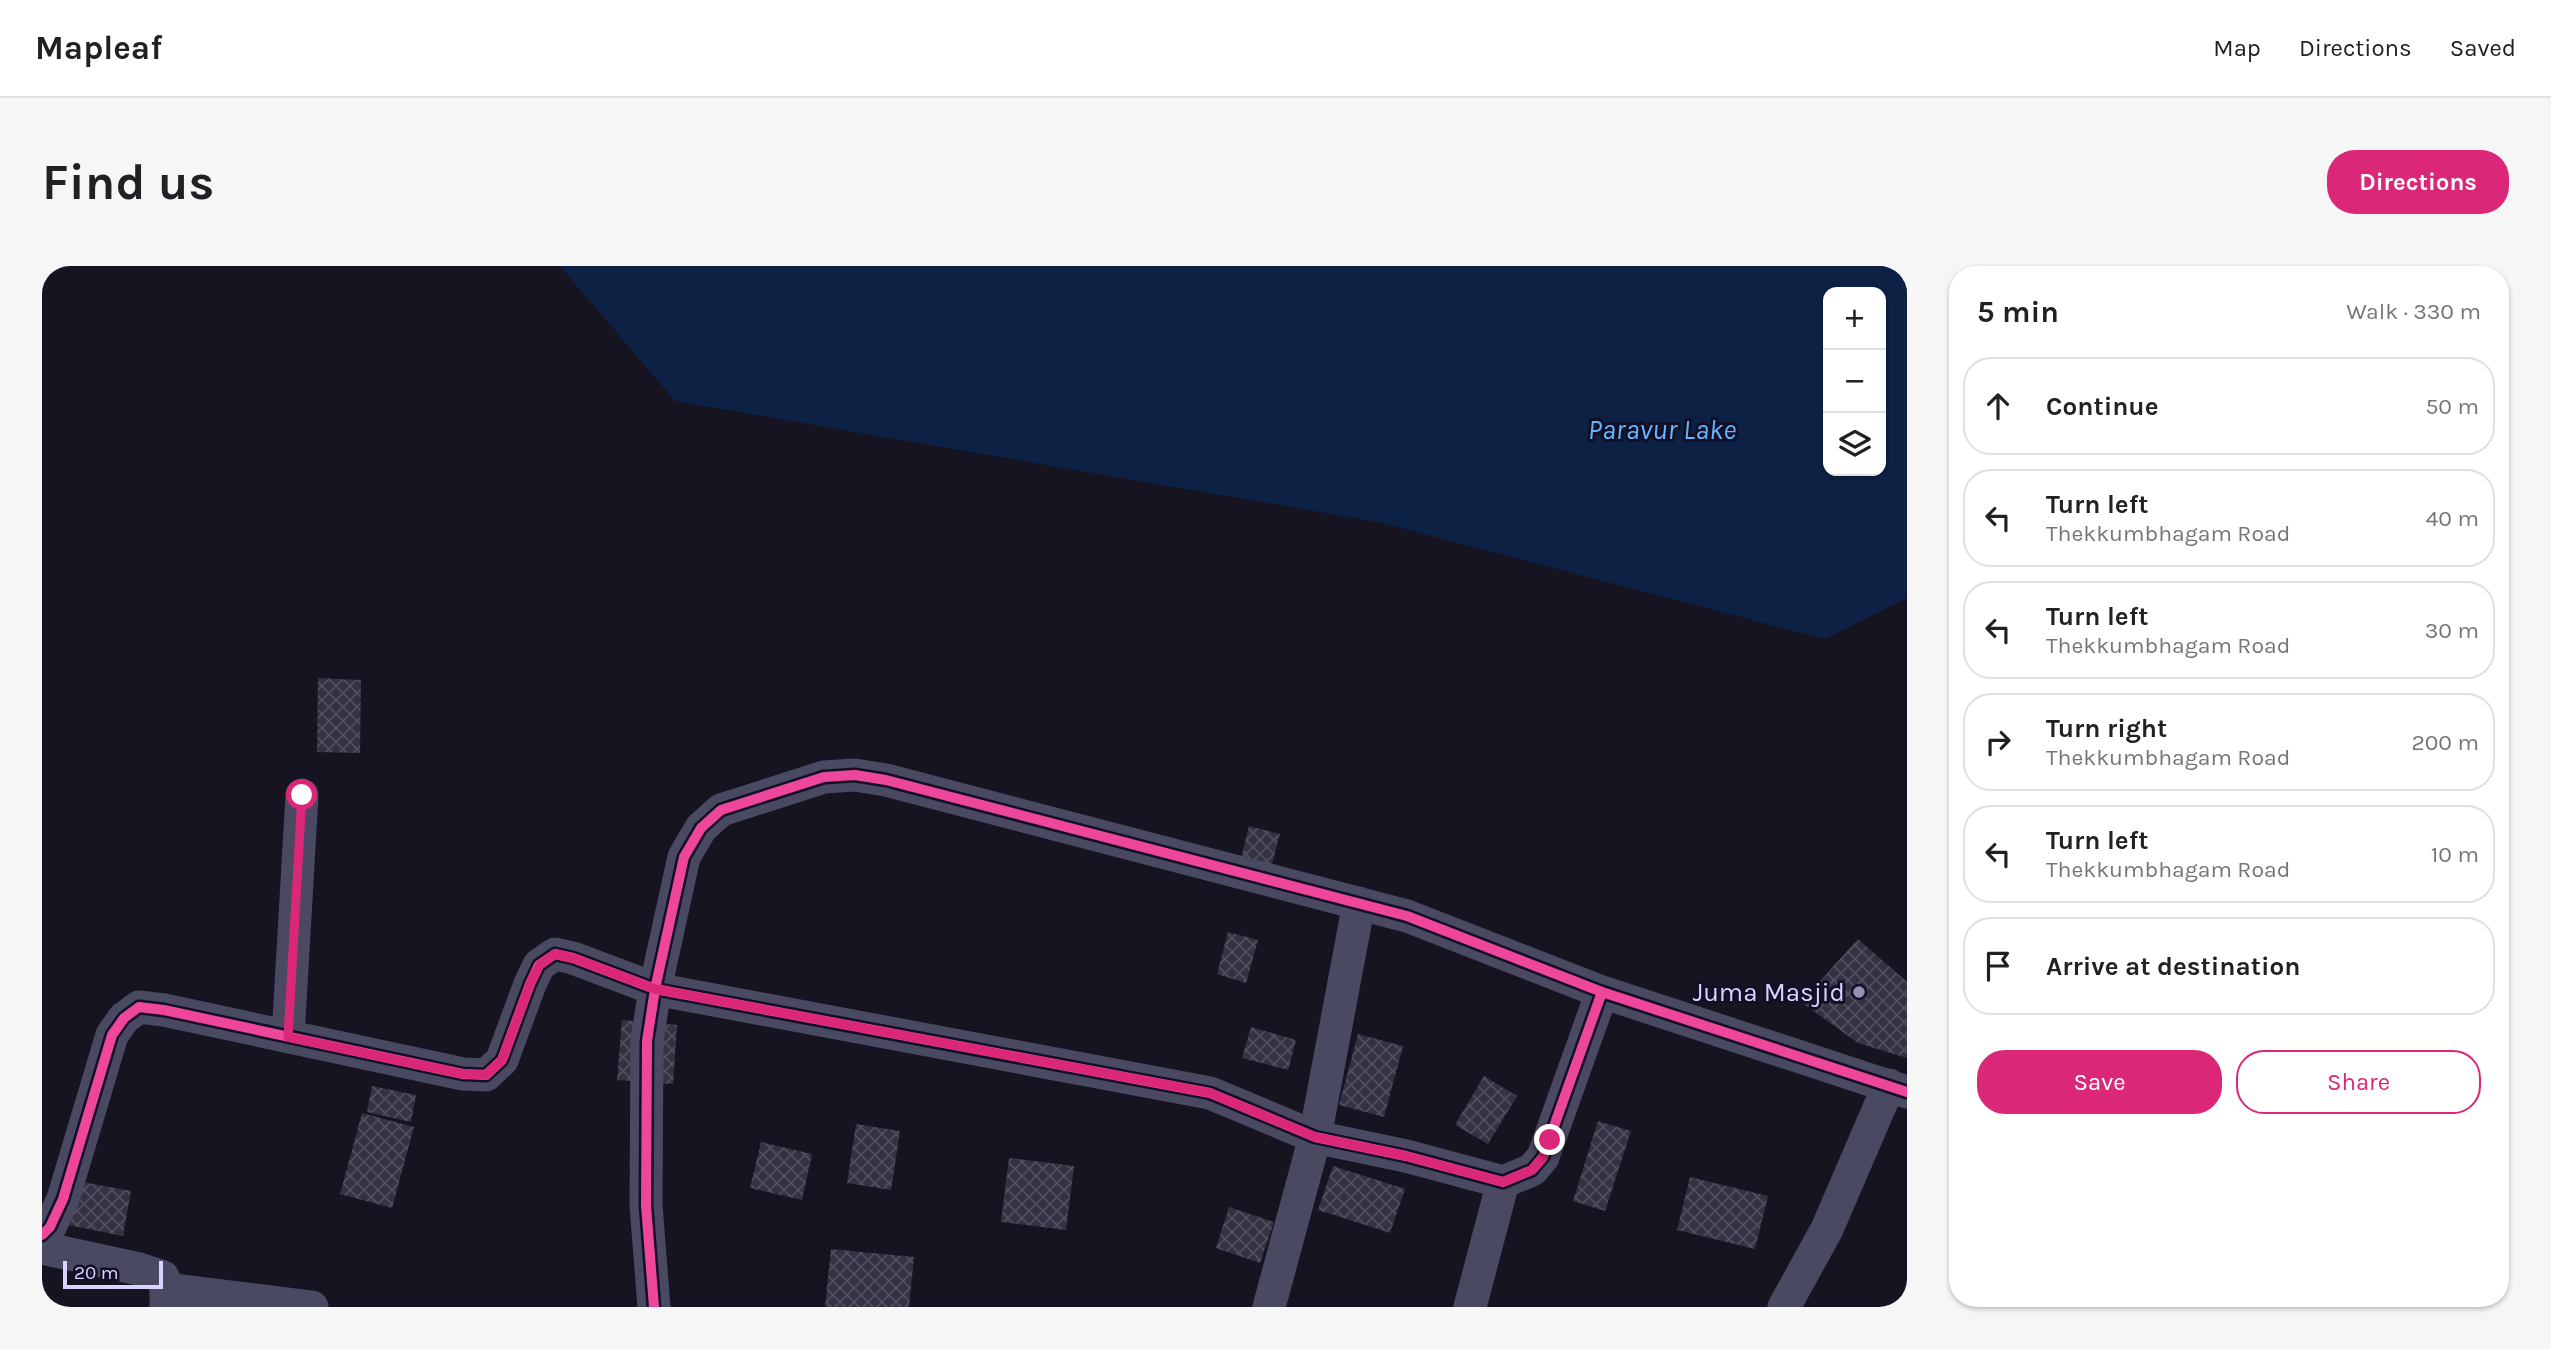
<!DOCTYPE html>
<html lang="en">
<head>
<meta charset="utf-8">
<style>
	body { margin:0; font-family:Karla,sans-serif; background:#f6f6f6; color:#202124 }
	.controls { position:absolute; right:21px; top:21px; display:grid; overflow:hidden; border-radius:14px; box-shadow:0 2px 5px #0004 }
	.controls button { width:63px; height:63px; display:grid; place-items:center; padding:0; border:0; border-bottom:2px solid #e0e0e0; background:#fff; color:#202124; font:35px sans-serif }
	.scale { position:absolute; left:21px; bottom:18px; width:100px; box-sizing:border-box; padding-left:7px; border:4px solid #d9d4ff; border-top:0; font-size:19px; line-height:24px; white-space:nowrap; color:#d9d4ff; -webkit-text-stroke:5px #130f26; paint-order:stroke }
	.stop { position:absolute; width:21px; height:21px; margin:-16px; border:5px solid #db2777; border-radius:50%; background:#fff }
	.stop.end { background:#db2777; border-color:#fff; box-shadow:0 2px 7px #0008 }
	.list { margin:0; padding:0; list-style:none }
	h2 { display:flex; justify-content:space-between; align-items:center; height:91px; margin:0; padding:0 28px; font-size:30px }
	h2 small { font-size:23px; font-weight:400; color:#757577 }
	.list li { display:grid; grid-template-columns:46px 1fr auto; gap:21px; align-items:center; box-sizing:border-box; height:98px; margin:0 14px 14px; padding:0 14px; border:2px solid #e0e0e0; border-radius:28px }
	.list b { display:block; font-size:26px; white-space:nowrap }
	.list p { margin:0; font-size:23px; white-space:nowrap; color:#757577 }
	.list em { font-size:23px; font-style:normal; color:#757577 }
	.actions { display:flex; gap:14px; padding:21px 28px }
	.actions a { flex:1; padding:16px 0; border:2px solid #db2777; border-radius:28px; text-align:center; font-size:24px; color:#db2777 }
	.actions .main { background:#db2777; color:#fff }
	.icon { flex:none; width:38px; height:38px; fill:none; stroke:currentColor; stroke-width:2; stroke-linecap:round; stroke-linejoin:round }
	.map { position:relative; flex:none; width:1865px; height:1041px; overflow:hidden; border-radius:28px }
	header { display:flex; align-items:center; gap:42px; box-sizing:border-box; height:98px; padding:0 35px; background:#fff; border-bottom:2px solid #e0e0e0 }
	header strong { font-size:33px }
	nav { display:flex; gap:38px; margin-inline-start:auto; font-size:24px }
	.intro { display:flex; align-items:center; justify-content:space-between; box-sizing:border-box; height:168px; padding:0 42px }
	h1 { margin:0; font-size:49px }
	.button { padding:18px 32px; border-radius:28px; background:#db2777; color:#fff; font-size:24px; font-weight:700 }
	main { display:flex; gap:42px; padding:0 42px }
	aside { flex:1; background:#fff; border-radius:28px; box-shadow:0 2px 5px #0004 }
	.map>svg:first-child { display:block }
	.water { fill:#0d2144; fill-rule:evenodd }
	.building { fill:url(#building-cross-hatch) }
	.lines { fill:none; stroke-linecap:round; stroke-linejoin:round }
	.minor { stroke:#4a4962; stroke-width:33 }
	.cycleway-casing { stroke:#130f26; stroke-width:15 }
	.cycleway { stroke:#ed469a; stroke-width:10 }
	.route { stroke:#db2777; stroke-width:9 }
	.poi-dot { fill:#9591b1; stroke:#130f26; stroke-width:2.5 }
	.labels { text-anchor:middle; stroke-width:6; stroke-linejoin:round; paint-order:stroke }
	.poi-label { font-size:26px; fill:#d9d4ff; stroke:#130f26; text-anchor:end }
	.water-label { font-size:28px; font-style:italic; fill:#62b6ff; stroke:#130f26 }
</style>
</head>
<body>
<header>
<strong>Mapleaf</strong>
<nav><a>Map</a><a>Directions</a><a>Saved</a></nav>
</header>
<div class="intro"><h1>Find us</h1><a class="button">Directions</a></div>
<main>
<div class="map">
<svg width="1865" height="1041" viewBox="0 0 1865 1041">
	<defs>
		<pattern id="building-cross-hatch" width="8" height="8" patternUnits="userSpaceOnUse" patternTransform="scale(1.75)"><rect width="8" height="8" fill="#343243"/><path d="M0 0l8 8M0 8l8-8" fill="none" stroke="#514f5f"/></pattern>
	</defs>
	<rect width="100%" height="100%" fill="#161421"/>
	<path class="water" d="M518,0H1865V332L1783,373L1336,256L633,135ZM1786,26H1839V205H1786Z"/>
	<path class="building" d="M276,412L319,414L318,487L275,486Z
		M1207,560L1238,568L1225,617L1195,609Z
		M1186,666L1216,674L1204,717L1175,708Z
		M1816,673L1865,716V792L1816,777L1759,736Z
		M580,754L635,759L631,818L575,814Z
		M1209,761L1254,774L1246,804L1200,792Z
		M1316,768L1361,780L1342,851L1297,839Z
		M1442,810L1475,830L1446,878L1413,859Z
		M330,820L374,829L369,856L325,846Z
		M320,847L372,861L350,942L298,928Z
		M1556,855L1589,865L1563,945L1531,935Z
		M814,858L858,865L849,924L805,917Z
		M719,876L770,888L760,934L708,922Z
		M967,892L1032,900L1024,964L959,956Z
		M1291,900L1363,923L1348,967L1276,944Z
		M1648,911L1726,930L1713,983L1635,964Z
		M30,914L89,925L81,970L21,958Z
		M1187,941L1232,956L1218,997L1174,982Z
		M789,983L872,991L867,1041H783Z"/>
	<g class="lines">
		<path class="minor" d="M246,771L260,529
			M0,969L8,961L21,933L70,769L82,752L97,741L122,744L421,808L444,809L460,794L488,718L497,699L513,688L531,692L613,723L1168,827L1273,871L1364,890L1461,916L1490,904L1501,891L1560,726
			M0,982L97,1003L121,1011L124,1018V1041
			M125,1023L270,1041
			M612,1041L604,939L605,775L613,723L642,591L659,562L679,544L782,511L813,509L844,514L1365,650L1560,726L1865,826
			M1227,1041L1273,871L1317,637
			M1428,1041L1461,916
			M1742,1041L1785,963L1847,819"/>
		<g class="cycleway-casing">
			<path id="cycleway" d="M0,969L8,961L21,933L70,769L82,752L97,741L122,744L421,808L444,809L460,794L488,718L497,699L513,688L531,692L613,723L1168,827L1273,871L1364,890L1461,916L1490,904L1501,891L1560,726
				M612,1041L604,939L605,775L613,723L642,591L659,562L679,544L782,511L813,509L844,514L1365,650L1560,726L1865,826"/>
		</g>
		<use href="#cycleway" class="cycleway"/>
	</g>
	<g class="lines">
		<path class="route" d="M260,529L246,771L421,808L444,809L460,794L488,718L498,699L513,688L531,692L613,723L1168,827L1273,871L1364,890L1461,916L1490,904L1501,891L1508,874"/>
	</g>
	<circle class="poi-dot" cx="1817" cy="726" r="7"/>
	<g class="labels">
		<g class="poi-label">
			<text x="1803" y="735">Juma Masjid</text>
		</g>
		<g class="water-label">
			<text x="1620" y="173">Paravur Lake</text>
		</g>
	</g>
</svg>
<div class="controls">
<button>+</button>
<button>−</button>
<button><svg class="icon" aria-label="layers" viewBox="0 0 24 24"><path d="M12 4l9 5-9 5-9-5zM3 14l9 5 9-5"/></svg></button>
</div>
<div class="scale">20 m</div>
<div class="stop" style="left:260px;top:529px"></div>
<div class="stop end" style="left:1508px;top:874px"></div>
</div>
<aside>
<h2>5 min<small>Walk · 330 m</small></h2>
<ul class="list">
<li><svg class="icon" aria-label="ahead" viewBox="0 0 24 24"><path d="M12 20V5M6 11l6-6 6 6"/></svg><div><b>Continue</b></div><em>50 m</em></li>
<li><svg class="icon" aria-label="left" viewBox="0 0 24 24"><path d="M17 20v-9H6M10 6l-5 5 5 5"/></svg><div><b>Turn left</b><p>Thekkumbhagam Road</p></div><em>40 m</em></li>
<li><svg class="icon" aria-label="left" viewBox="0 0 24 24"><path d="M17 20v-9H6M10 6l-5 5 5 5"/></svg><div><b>Turn left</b><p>Thekkumbhagam Road</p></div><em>30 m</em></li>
<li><svg class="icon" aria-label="right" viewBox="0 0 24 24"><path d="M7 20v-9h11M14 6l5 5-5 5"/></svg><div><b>Turn right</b><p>Thekkumbhagam Road</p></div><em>200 m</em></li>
<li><svg class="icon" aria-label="left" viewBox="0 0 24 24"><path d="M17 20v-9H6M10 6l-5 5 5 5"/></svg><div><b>Turn left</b><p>Thekkumbhagam Road</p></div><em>10 m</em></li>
<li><svg class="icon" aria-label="arrive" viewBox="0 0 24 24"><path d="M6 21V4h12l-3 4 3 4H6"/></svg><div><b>Arrive at destination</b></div></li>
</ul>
<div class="actions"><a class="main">Save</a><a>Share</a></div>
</aside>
</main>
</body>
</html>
